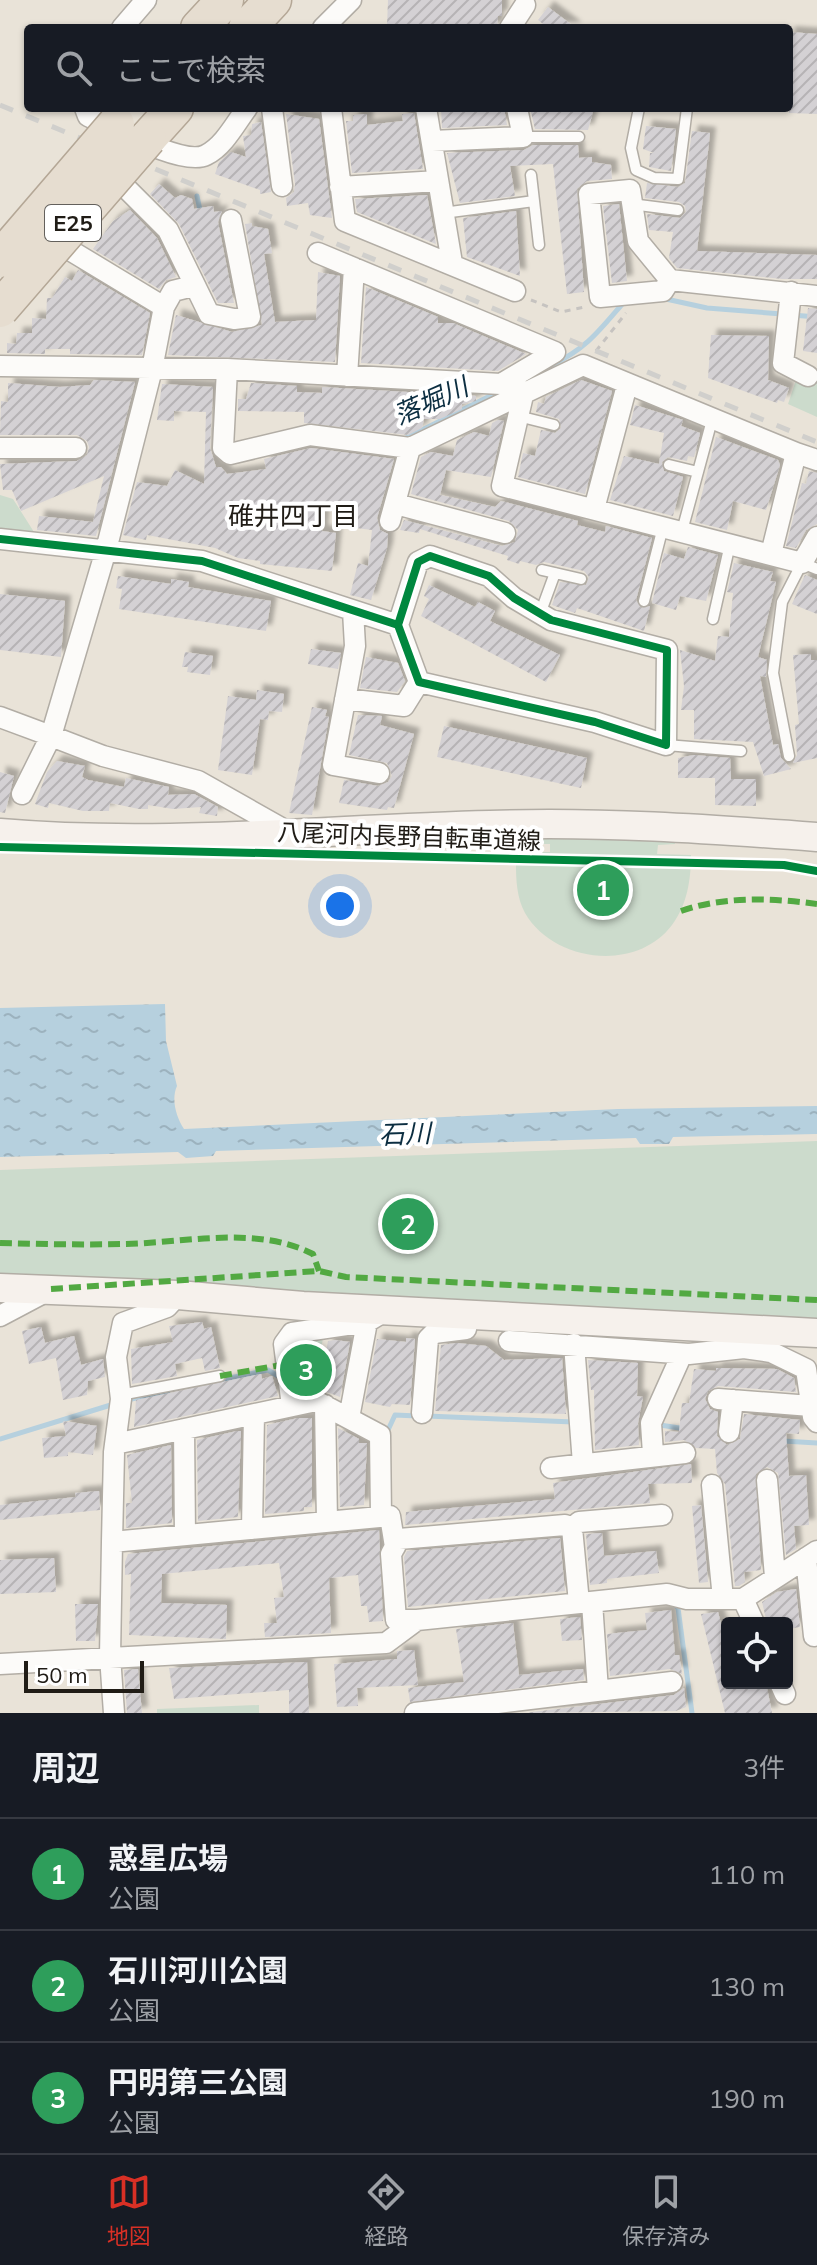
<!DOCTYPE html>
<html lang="ja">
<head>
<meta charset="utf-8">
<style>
	body { margin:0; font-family:Mulish,"Noto Sans JP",sans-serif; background:#20242c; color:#f1f3f6 }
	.controls { position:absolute; right:24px; bottom:24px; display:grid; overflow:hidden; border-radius:8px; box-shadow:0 2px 6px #0004 }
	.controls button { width:72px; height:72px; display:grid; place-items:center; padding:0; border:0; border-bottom:2px solid #363941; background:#171b24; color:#f1f3f6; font:40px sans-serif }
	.scale { position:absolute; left:24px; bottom:20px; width:120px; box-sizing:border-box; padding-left:8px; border:4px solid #201c16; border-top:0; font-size:22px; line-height:28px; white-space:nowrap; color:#201c16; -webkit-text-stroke:6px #fff; paint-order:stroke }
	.you { position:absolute; left:340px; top:906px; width:28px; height:28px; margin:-20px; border:6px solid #fff; border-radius:50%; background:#1a73e8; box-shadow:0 0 0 12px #1a73e833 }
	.badge { display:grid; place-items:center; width:52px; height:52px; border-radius:50%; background:#d93025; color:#fff; font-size:26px; font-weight:700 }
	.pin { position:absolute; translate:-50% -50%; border:4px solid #fff; box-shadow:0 2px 8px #0006 }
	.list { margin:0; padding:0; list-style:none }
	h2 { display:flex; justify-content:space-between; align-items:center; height:104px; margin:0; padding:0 32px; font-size:34px }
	h2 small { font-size:26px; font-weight:400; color:#9ea1a6 }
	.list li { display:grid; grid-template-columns:52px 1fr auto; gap:24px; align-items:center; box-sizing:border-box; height:112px; padding:0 32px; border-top:2px solid #363941 }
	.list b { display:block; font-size:30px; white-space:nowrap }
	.list p { margin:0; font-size:26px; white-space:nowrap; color:#9ea1a6 }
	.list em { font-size:26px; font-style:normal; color:#9ea1a6 }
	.icon { flex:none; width:44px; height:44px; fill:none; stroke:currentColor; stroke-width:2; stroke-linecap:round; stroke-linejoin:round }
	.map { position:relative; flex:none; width:817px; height:1713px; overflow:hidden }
	.search { position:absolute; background:#171b24; box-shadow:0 2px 6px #0004; left:24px; right:24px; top:24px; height:88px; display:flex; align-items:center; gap:20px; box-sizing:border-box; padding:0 28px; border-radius:8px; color:#9ea1a6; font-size:30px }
	.sheet { height:440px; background:#171b24 }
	nav { display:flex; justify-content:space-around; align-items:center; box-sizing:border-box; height:112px; border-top:2px solid #363941; background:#171b24; font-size:22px; color:#9ea1a6 }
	nav a { display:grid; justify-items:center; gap:4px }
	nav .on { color:#d93025 }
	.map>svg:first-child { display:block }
	.green { fill:#ccdbcc }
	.water { fill:url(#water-ripples) }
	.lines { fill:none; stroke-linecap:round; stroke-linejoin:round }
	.stream { stroke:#b6d0de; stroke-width:5 }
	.building { fill:url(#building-hatch); filter:url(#shadow) }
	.lane-casing { stroke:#b2ada5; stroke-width:13 }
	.street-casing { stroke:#b2ada5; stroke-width:23 }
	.secondary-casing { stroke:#b2ada5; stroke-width:31 }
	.highway-casing { stroke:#b4a796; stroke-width:39 }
	.path { stroke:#c6c3c0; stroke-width:3; stroke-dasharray:6 6; stroke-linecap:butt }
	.lane { stroke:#fcfbf9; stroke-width:10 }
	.street { stroke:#fcfbf9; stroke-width:20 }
	.secondary { stroke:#f6f1ec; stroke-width:28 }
	.highway { stroke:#e6ddd0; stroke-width:36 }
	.rail { stroke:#d0cfcc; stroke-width:5; stroke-dasharray:14 14; stroke-linecap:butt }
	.highway-bridge-casing { stroke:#b4a796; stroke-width:39; stroke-linecap:butt }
	.highway-bridge { stroke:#e6ddd0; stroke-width:36 }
	.quiet { stroke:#52a942; stroke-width:6; stroke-dasharray:12 6; stroke-linecap:butt }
	.cycleway-casing { stroke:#fff; stroke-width:13 }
	.cycleway { stroke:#00873e; stroke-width:8 }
	.labels { text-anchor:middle; stroke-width:8; stroke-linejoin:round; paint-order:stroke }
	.shield { fill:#fff; stroke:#63605c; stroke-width:2 }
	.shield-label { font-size:22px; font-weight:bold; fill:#201c16 }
	.street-label { font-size:24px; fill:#201c16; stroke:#fff }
	.water-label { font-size:26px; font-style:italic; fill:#0c2e41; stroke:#fff }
	.neighbourhood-label { font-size:26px; fill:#201c16; stroke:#fff }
</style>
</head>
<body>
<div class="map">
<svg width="817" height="1713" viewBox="0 0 817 1713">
	<defs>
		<pattern id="water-ripples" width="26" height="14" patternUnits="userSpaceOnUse" patternTransform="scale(2)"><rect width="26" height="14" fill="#b6d0de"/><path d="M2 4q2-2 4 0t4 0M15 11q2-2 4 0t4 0" fill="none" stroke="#9cb2be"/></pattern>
		<pattern id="building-hatch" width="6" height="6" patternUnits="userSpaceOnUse" patternTransform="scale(2)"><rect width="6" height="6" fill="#d4d1d4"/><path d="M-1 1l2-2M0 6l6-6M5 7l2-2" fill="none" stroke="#b6b3b5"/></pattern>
		<filter id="shadow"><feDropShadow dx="6" dy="-6" stdDeviation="2" flood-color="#0004"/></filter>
	</defs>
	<rect width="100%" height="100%" fill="#e9e3d8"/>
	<path class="green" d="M817,371V417L788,404L797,377L812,384Z
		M0,495L13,499L34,532L0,528Z
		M540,835L674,836L675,844L658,845L657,854L691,855C691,880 687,905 672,925C636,973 553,962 525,913C515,894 516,873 516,852H550V844H540Z
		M817,1141V1325L0,1278V1170Z
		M323,1337L316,1390L296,1393L294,1341Z
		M259,1705V1713H157V1709Z"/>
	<path class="water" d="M165,1004L166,1041L177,1086C171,1099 176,1117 184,1129L618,1109L817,1106V1134L673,1137L669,1144H640L636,1138L216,1151L213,1156L186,1158L178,1152L0,1157V1008Z"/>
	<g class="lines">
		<path class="stream" d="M197,196L201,215
			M666,299L707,308L782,314
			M792,315L817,317
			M552,365C587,348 599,331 624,302
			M402,440L500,391
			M220,1380L268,1370L283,1379
			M127,1400L168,1391
			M427,1416L573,1422
			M660,1425L686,1429
			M385,1428L388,1430L395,1415L417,1416
			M0,1439L114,1404
			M783,1441L817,1443
			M673,1603L678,1608L692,1713"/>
	</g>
	<path class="building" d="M388,0H502V16H498L497,28H400L387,26Z
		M548,7L576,28H548L538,20Z
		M789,32L817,34V114L789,113Z
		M441,108H504L507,125L442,128Z
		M530,108H594L588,130L535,129Z
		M414,113L423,169L352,173L346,121H353V115L367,114V125L403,121L402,114Z
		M286,114L319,119L332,218L310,215L308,203L287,206L286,198L294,192L295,184Z
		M261,122L271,192L260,194V190L215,174L219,162L231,152L246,157L243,136L251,135L252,124Z
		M646,126L676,129L671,171L649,167L650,153H654L643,149Z
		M692,131L710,133L697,251L817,255V279H782L677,268L669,258L673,232L649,230L647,214L680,218L686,212L685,206L679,202L645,198L647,183L678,187L685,183Z
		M533,145H578L579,158L592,157V162L611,165L612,179L587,181L577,189L584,292L567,294L553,164L510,166L515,196L460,203L447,153L524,150Z
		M159,184L175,198L181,195L192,199L194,209L213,206L214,212L222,211L218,222L234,303H218L179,224L150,194Z
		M427,195L436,244L357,212L355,199Z
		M619,204L627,281L612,283L603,206Z
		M130,210L157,238L176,277L166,280L159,289L93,249L113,221Z
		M516,211L520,276L467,257L463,218Z
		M252,223V226L268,229L272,253L264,254L275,322L316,320L318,272L340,276L335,362L168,355L176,315L232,332L262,325L245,224Z
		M78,270L150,313L142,355L70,354V349H45V354L7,353V343L16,344L17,333H32V318L46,319L47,298H52L65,277L72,281Z
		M366,287L438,317V323H453L526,354L498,371L361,363Z
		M808,308L817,309V353L803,351Z
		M711,335L769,336L768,380L789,388L784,402L778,400L777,403L708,378Z
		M94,380L135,382L96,536L37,530L39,516L93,522L104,476L21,511L12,490H3L0,464L77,461L87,455L89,447L87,441L77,435H0L1,401L8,402V383L60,387L90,385Z
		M581,380L612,391L585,494L518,477L523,453L535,456L541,430L555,433L561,428L559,419L536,412L538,402L544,404L546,397Z
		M251,383L297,386V392L322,393V387L476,396V401L462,404V409L440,419H424L422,428L408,435L304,423V412L238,411V399H246Z
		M162,384L213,387L210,448L216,467H221L227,474L266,469L264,459L311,448L394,459L377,518L380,530L388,534L387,548L371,600L350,595L358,563L368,566L372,530L348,527L351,507L325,503L322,531L336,533L332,571L260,564V561L238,558L215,548L147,535L146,540L123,535L137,482L167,486L175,470L204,484L206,412L174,411V421L157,420Z
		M635,405L683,420L681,426L700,433L694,457L688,456L687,461L668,457L662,462L664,471L683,477L673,516L610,500L624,456L659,464L664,433L630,425Z
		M498,420L504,421L491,477L446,470L440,495L495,507L501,501L578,521L577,525L605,532L606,526L652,538L636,600L641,608L650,606L644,631L577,608L575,613L552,605L560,582L586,585L589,577L584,571L544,562L536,565L520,561L519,564L507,560L508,556L452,539L420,529L419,533L400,530L404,520L502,546L515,542L518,530L509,521L411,494L421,457L431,452L453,456L457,440L474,432L489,436L492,423Z
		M716,437L778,460L780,465L766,510L733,501L727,530L695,522Z
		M809,471L817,473V524L806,530L796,548L786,546L802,483L806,484Z
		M688,547L718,555L706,601L680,596L676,610L652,603L664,553L684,559Z
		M734,563L773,572L770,581L776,582L758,657L767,660L766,677L760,676L773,745L778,744L781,758L791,769L764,776L753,742L694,739V710H681L684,686L680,650L715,661L718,636L729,637L733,593L727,592Z
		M805,575L817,580V614L792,604Z
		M118,576L171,584V579L189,582L188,587L271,601L266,631L119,609L122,589L116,588Z
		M429,585L475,607L478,602L495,611L490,621L560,655L546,682L421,616L429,599L424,596Z
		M0,594L65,601L61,657L0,650Z
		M311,649L341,653L338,669L308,664Z
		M185,652L213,656L210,675L187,672L188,667H182Z
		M811,654V660H817V758L793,763L797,755L795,725L799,724L793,655Z
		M366,657L398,663L405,681L397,692L360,688Z
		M257,690L284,694L282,712L269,711L268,720L260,719L252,775L218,770L228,696L256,700Z
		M312,707L327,710L325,716L329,717L312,815L289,813Z
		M358,715L382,716L380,725L414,734L394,808L388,807L387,810L339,803L344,780L378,786L388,782L392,776L387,763L349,755Z
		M444,726L587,758L581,788L437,757Z
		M694,755L730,758L731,779H756V806L715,805V778H678V758Z
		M57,761L85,766L82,777L88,780L124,787L126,778L169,787L168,795L194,794L218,807L217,816L199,813L201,807L173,809L148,805V809H139L110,803L109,811H83L49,803L48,808L35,804L47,772Z
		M0,772L14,776L5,813L0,812Z
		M202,1322L204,1329L211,1327L220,1368L205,1371L202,1358L175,1364L177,1376L132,1384L131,1349L173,1342L169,1326Z
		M41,1327L45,1343L74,1336L81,1365L103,1359L105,1377L88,1381L87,1395L63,1400L56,1358L29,1364L22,1331Z
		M406,1338L415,1339L410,1405L392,1404L390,1407L365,1402L377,1339L406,1342Z
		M335,1340L350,1342L340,1397L319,1389L328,1341Z
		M457,1343L486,1346L504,1360L562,1358L566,1414L435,1411L441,1345Z
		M588,1360L638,1363L637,1396L643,1397L638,1423L639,1445L595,1450L594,1390H591Z
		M716,1368L777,1369L794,1378L796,1392L718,1386L708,1391L705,1399L710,1409L718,1412L717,1436L727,1445L740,1439L744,1414L800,1420L799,1434L786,1433L789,1476L806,1475L809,1525L794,1526L796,1549L786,1555L778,1473L767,1467L756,1474L761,1570L744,1572L745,1582L739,1586H735L725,1484L717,1473L715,1449L696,1448L684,1440L665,1442V1431L679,1432L682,1403H689L694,1369L716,1371Z
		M261,1374L262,1379L272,1376L278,1396L134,1427L136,1400Z
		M298,1418H312V1507H304V1511L265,1514L267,1425Z
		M63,1421L97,1426L93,1455L68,1452V1456L44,1458L42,1438L66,1436Z
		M338,1428L359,1439V1443H367L364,1505L340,1507Z
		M237,1431H241L238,1517L198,1521L197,1440Z
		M171,1445L172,1523L126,1528V1503H132L127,1455Z
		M691,1464L692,1483L648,1484L650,1503L405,1525L406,1512L555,1499L553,1483Z
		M99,1491L100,1510L0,1520V1505L76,1497L75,1493Z
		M701,1505L708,1582L699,1583L692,1506Z
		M379,1530L383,1621L369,1622L367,1606H361L358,1575L329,1578L331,1633L265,1637L264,1623H277L274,1598L284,1597L279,1563L162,1574L161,1603L227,1605L226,1639L129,1635L131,1574L125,1575V1562L128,1554Z
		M602,1533L604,1556L656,1551L659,1573L607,1579V1583L590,1585L586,1534Z
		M560,1538L565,1591L408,1607L404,1557L407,1551Z
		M54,1558L56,1592L0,1594V1560Z
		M796,1589L800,1627L787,1629V1623H767L762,1602L777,1592Z
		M75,1604H98L95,1641H76Z
		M671,1610L675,1655H679L682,1674L670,1669L610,1676L607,1634L647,1630L645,1613Z
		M718,1612L727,1647V1683H766L772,1713H725L701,1614Z
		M580,1617L582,1640L562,1641L560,1619Z
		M513,1623L519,1675L583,1669L584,1680L410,1702L408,1688L464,1682L456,1629Z
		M414,1650L418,1685L357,1688L358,1706L337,1707L334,1664L397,1659V1651Z
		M307,1662L309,1713H289V1690L174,1699L169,1668Z
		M138,1669L142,1713H127L124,1670Z
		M684,1688L686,1707L676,1711L524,1713L674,1695Z"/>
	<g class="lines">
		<g class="lane-casing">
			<path id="lane" d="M639,108L631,148L636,170L654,178L678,179L687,108
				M523,137H579
				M534,201L539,245
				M631,204L678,210
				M443,213L534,201L531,175
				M518,416L554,425
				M669,465L698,472
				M682,531L712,420
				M542,570L581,579
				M644,601L663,527
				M540,614L555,573
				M713,619L730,544
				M666,745L741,751
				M789,756L773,673L782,602L802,563L817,569
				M120,1395L220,1376"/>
		</g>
		<g class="street-casing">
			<path id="street" d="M122,28L146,0
				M323,28L351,0
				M510,28L525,5
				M85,108L88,116C111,126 183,167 206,155C224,146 235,124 247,108
				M272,108L282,186
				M331,108L345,221L515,291
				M426,108L452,263
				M432,141L523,137L517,108
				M106,176L123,185L168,230L209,314L234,319L250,317L231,220
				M340,187L438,181
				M68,249L164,307
				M318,253L555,352L501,384
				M670,280L663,291L600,297L589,194L630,190L638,241L670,280L817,296
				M193,286L173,291L164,307L152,369L106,550L51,736L103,756L198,781L290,833
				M791,292L783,363L808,376
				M0,366L227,369L501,384L524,391
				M227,369L223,448L230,454L310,435L410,448
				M347,376L354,268
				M524,391L502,486L802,563L817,537
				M0,448H76
				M796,453L817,460
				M396,504L505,533
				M594,509L627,385
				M390,521L410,448L583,365L796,453L771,554
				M0,539L202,561L398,625L418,562L430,556L489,576L514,598L551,620L667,650L666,745L595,722L419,682L398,625
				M353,611L355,646L333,765L379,773
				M345,699L404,706L419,682
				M0,717L51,736L22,794
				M0,1316L51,1289
				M743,1338L744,1348L771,1352L806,1369L813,1417L817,1422
				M509,1341L689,1354L744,1348
				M574,1344L583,1464
				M718,1399L811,1406
				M325,1405L327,1522
				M292,1406L284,1344L292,1333L367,1322L382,1313
				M422,1413L428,1339L434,1333L466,1329L468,1313
				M349,1418L367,1322
				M184,1429L185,1535
				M729,1432L733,1400
				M115,1444L316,1401L380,1435L381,1517
				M653,1454L651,1423L682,1354
				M551,1468L685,1453
				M767,1480L775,1577
				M712,1485L723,1599
				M252,1529L254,1414
				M112,1542L390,1516L395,1547
				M806,1558L814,1636
				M743,1599L754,1623
				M592,1602L598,1691
				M579,1603L572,1528L579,1522L662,1515
				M417,1620H396L391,1554L399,1539L565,1525L572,1528
				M0,1664L386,1643L417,1620L667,1594L687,1599H743L817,1551
				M780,1683L785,1694
				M114,1713L110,1656L112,1542L114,1452L121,1399L116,1357L123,1323L167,1307L178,1295
				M415,1713L672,1682"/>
		</g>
		<g class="secondary-casing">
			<path id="secondary" d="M0,833C164,847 326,829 490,825C598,821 709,829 817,837
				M0,1288L178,1295L303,1306L817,1333"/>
		</g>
		<g class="highway-casing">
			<path id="highway" d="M199,28L225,0
				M247,28L273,0
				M148,138L175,108"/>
		</g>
		<path class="path" d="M531,300L561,312L585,307
			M596,351L626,313"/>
		<use href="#lane" class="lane"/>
		<use href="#street" class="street"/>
		<use href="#secondary" class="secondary"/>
		<use href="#highway" class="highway"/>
		<path class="rail" d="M0,105L817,442"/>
		<g class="highway-bridge-casing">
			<path id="highway-bridge" d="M0,259L116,124
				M0,309L148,138"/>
		</g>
		<use href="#highway-bridge" class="highway-bridge"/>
		<path class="quiet" d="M681,911C724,896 772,898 817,904
			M0,1243C41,1244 83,1245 124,1244C185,1243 256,1225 313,1254L319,1271
			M51,1289L319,1271L346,1277L817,1300
			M220,1376L286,1364"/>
		<g class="cycleway-casing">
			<path id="cycleway" d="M0,539L202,561L398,625L418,562L430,556L489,576L514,598L551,620L667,650L666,745L595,722L419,682L398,625
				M0,847L784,865L817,871"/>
		</g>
		<use href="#cycleway" class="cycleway"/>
	</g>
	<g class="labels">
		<rect class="shield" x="45" y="205" width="56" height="36" rx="6"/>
		<g class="shield-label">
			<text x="73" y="231">E25</text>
		</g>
		<g class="street-label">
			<text transform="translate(409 837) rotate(2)" y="8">八尾河内長野自転車道線</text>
		</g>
		<g class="water-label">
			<text transform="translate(431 401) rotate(-24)" y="9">落堀川</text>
			<text transform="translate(405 1134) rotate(-2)" y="9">石川</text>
		</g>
		<g class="neighbourhood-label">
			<text x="293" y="525">碓井四丁目</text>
		</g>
	</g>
</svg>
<div class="controls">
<button><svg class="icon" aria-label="locate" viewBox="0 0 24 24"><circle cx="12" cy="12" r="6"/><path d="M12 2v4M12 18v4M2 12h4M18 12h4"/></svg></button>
</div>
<div class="scale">50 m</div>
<div class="you"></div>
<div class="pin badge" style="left:603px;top:890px;background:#2e9e5b">1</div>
<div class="pin badge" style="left:408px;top:1224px;background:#2e9e5b">2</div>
<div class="pin badge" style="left:306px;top:1370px;background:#2e9e5b">3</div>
<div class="search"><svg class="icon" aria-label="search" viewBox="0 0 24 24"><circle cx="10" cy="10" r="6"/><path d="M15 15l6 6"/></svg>ここで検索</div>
</div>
<section class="sheet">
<h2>周辺<small>3件</small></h2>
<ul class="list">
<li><span class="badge" style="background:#2e9e5b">1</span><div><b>惑星広場</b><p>公園</p></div><em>110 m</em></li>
<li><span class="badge" style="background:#2e9e5b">2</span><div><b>石川河川公園</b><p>公園</p></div><em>130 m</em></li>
<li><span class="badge" style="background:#2e9e5b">3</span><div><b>円明第三公園</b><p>公園</p></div><em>190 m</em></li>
</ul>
</section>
<nav>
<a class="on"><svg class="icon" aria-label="map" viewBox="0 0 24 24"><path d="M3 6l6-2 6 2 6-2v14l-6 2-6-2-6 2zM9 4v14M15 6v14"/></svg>地図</a>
<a><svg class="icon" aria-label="directions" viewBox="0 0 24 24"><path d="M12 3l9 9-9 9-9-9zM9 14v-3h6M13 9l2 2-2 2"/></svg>経路</a>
<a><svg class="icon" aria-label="saved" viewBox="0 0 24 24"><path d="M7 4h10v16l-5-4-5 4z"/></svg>保存済み</a>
</nav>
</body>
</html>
